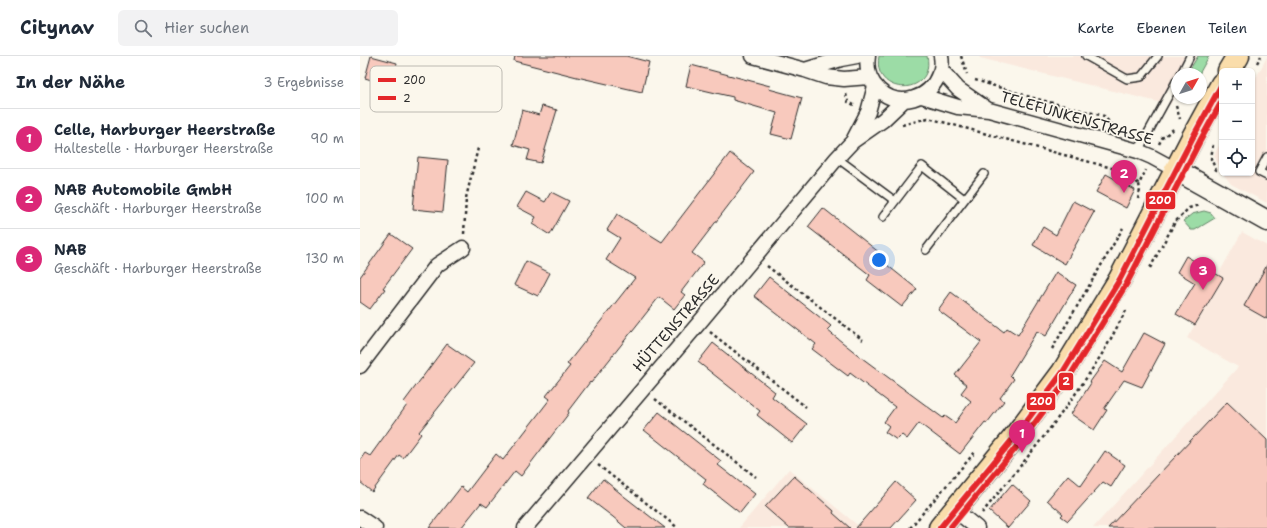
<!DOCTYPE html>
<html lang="de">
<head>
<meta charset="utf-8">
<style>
	body { margin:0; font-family:"Shantell Sans",sans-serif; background:#f2f2f3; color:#1f2937 }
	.controls { position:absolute; right:12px; top:12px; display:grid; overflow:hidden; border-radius:6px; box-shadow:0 1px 3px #0004 }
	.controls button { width:36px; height:36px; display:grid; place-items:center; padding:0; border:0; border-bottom:1px solid #e0e1e3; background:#fff; color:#1f2937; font:20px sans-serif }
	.compass { position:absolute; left:811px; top:12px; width:36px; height:36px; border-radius:50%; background:#fff; box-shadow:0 1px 3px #0004; rotate:51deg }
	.you { position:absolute; left:519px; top:204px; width:14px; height:14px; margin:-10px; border:3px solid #fff; border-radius:50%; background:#1a73e8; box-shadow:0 0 0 6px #1a73e833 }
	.badge { display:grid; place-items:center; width:26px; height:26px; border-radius:50%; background:#db2777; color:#fff; font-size:13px; font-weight:700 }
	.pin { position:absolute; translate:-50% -33px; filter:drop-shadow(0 1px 2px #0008) }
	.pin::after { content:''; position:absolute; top:21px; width:14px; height:12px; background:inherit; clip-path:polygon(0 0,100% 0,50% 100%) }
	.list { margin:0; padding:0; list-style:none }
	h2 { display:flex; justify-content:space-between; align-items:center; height:52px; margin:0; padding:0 16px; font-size:17px }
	h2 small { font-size:13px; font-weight:400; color:#747a83 }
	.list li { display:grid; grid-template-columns:26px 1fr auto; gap:12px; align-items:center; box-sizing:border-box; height:60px; padding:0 16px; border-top:1px solid #e0e1e3 }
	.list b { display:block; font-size:15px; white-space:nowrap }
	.list p { margin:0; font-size:13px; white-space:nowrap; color:#747a83 }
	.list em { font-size:13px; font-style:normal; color:#747a83 }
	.icon { flex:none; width:22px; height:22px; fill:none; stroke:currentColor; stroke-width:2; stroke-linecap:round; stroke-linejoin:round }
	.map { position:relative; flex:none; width:907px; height:472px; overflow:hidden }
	header { display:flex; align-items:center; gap:24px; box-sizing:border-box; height:56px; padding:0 20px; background:#fff; border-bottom:1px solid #e0e1e3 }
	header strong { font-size:19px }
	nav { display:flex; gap:22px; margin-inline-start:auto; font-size:14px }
	.search { width:280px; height:36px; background:#f2f2f3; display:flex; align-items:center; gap:10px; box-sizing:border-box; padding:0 14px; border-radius:6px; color:#747a83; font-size:15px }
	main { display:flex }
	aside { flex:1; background:#fff }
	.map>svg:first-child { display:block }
	.built { fill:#fae9de }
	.green { fill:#9cdca6; stroke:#648468 }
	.building { fill:#f8c9bd; stroke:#2b2b2b }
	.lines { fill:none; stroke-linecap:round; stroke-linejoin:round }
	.lane-casing { stroke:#2b2b2b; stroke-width:10 }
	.street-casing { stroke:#2b2b2b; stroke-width:17 }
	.secondary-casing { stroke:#2b2b2b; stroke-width:23 }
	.primary-casing { stroke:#2b2b2b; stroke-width:25 }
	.path { stroke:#2b2b2b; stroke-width:2.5; stroke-dasharray:3 3; stroke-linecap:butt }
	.lane { stroke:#fbf7ec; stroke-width:7 }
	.street { stroke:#fbf7ec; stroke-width:14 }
	.secondary { stroke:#fbf7ec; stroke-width:20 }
	.primary { stroke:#faddab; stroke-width:22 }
	.bus-1-casing { stroke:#fbf7ec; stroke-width:9 }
	.bus-2-casing { stroke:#fbf7ec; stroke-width:9 }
	.bus-1 { stroke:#e4272a; stroke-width:6 }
	.bus-2 { stroke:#e4272a; stroke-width:6 }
	.labels { text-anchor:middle; stroke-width:3.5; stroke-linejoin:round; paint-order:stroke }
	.street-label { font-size:15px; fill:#2b2b2b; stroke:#fbf7ec }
	.key { fill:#fbf7ec; stroke:#bdbab2; stroke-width:1 }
	.key-label { font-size:11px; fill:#2b2b2b }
	.line-badge { stroke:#fbf7ec; stroke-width:1.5 }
	.badge-label { font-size:11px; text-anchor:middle; font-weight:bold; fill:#fff }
</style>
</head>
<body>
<header>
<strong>Citynav</strong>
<div class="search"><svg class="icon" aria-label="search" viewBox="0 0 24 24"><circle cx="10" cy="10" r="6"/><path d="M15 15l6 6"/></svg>Hier suchen</div>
<nav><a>Karte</a><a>Ebenen</a><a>Teilen</a></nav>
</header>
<main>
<aside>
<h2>In der Nähe<small>3 Ergebnisse</small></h2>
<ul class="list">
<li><span class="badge">1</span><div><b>Celle, Harburger Heerstraße</b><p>Haltestelle · Harburger Heerstraße</p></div><em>90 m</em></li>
<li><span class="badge">2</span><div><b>NAB Automobile GmbH</b><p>Geschäft · Harburger Heerstraße</p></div><em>100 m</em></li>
<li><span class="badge">3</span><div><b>NAB</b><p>Geschäft · Harburger Heerstraße</p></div><em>130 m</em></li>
</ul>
</aside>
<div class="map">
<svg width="907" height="472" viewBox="0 0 907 472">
	<rect width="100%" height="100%" fill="#fbf7ec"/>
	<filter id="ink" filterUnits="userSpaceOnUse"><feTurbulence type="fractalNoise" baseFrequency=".025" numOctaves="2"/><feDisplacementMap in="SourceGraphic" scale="8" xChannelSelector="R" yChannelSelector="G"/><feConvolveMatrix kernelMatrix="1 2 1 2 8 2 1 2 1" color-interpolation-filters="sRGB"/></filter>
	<g filter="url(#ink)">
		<path class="built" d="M619,0H838L827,18H817V35L810,49L620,2Z
			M907,1V147L871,128L861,115L854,99L862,84V117H892V29Z
			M882,176L907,190V472H733L878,311L827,282L863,222L858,219Z
			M429,413L501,472H379Z"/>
		<path class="green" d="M519,0H567C576,41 511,41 519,0Z
			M838,0H849L839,18H827Z
			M844,155L851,157L855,162L835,174H831L823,165L832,158Z"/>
		<path class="building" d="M11,0L37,7L31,30L5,22Z
			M155,0H266L289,6L282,36L217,21L154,5Z
			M331,9L410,30L409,33L442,42L431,83L411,78L417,57L373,44V41L326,30Z
			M182,50L197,54L181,107L167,104L170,94L153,89L162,54L179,59Z
			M370,97L394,116L332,197L344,206L321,236L325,239L314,253L299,241L231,327L230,326L208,355L209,357L161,420L155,415L127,451L121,447L101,472H69L101,431L107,436L136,398L143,404L190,343L186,340L210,310L207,308L275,222L246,204L260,182L247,174L257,158L302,186Z
			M58,101L88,104L83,156L53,153Z
			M746,118L775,134L766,152L736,136Z
			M166,136L185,146L191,136L209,145L190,179L172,168L176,161L157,151Z
			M713,145L734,156L705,208L673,189L683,171L696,179Z
			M463,152L525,201L522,205L557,233L542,251L507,224L510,219L448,171Z
			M31,178L52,193L23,232L25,233L10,253L0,246V221Z
			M826,200L863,222L835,269L816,258L835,227L817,216Z
			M166,205L190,217L178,240L154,229Z
			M907,209V263L884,250Z
			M696,216L716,229L686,280L677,275L650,319L654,323L640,342L644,345L627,367L625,366L600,398L559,367L547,383L542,379L537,384L525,376L529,370L524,366L535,351L490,317L488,320L452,293L456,288L394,240L409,221L471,270L467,274L502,302L583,362L585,360L595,367L611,345L601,337L607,329L595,319L621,286L578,254L591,236L644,276L647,272L658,279Z
			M784,277L805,288L782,331L764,324L744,353L747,354L734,374L711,358L731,327L730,326L745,305L762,316Z
			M353,287L415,336L412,341L447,368L432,387L397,359L400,355L338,306Z
			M87,288L114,307L59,376L61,378L43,402L39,399L12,436L0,426V404L5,397L10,400L47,349L44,346Z
			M867,346L907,384V472H748Z
			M299,356L361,405L358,409L395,438L380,457L343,428L346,423L284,374Z
			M745,395L765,409L751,431L743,426L708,465L701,460L703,458L687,444L708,419L721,430Z
			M434,420L474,455L473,457L490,472H429L405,451Z
			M243,423L265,441L305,472H266L253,461L228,442Z
			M536,426L556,444L531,472H496Z
			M652,428L671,445L648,472L629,455Z"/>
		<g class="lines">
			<g class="lane-casing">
				<path id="lane" d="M726,0L767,23L781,21L798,0
					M821,18L830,0
					M778,95L817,24
					M907,101L899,116L907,120
					M477,102L535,145
					M523,161L562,110L604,143
					M566,194L624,118"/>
			</g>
			<g class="street-casing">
				<path id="street" d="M393,0L445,14L466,21L484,23L509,21
					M508,0C507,7 507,14 510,21C512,26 515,30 519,34C539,53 570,43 579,18C582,13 582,6 581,0
					M445,14L481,3L497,0
					M581,14L598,33L627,53
					M562,40L598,51L629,54L778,95L792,101L816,114
					M494,83L508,56L515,30
					M0,310L77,209L103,192
					M595,454L617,472
					M0,462L15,472
					M165,472L339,267L477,102L493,85L523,64L544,44"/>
			</g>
			<g class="secondary-casing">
				<path id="secondary" d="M816,114L907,165"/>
			</g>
			<g class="primary-casing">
				<path id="primary" d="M869,15L878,0
					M580,472L653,383L703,316L760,223L833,81L862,28"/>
			</g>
			<path class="path" d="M601,0L607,18
				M897,7L901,0
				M615,24L677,43L744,60L754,72
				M486,38L488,46L494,49
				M816,50L820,63
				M542,69L568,62L763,115L779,128
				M799,88L802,82L815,72
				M853,89L851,103L856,114L855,115
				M778,143L780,134L779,128L786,114
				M104,178L106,142L118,92
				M407,210L503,284
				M790,212L815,166L829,152L839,149
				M350,276L446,351
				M692,293L763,172
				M295,343L396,421
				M238,409L318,472
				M622,457C662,408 704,358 738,304C749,288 757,270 767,253
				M550,472L616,395"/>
			<use href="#lane" class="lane"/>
			<use href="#street" class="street"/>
			<use href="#secondary" class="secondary"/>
			<use href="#primary" class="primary"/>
			<g class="bus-1-casing">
				<path id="bus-1" d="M580,472L653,383L703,316L760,223L833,81L862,28"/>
			</g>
			<g class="bus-2-casing">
				<path id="bus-2" d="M590,472L659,388L710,320L767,227L840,85L862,45"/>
			</g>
			<use href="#bus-1" class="bus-1"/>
			<use href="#bus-2" class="bus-2"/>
		</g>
	</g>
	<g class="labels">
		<g class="street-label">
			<text transform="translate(717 62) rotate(16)" y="5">TELEFUNKENSTRASSE</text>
			<text transform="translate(316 267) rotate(-49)" y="5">HÜTTENSTRASSE</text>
		</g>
	</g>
	<rect x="10" y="10" width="132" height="46" rx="6" class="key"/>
	<rect x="18" y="22" width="18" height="4" fill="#e4272a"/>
	<rect x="18" y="40" width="18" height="4" fill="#e4272a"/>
	<g class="key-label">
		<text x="43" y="28">200</text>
		<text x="43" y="46">2</text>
	</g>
	<g class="line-badge">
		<rect x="785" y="135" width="31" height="19" rx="4" fill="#e4272a"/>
		<rect x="698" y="316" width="16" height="19" rx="4" fill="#e4272a"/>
		<rect x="666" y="336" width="30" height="19" rx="4" fill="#e4272a"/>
	</g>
	<g class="badge-label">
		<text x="800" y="148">200</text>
		<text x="706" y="329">2</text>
		<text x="681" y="349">200</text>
	</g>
</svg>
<div class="controls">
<button>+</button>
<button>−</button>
<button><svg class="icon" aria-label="locate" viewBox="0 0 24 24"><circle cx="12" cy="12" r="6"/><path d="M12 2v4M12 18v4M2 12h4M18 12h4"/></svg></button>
</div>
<svg class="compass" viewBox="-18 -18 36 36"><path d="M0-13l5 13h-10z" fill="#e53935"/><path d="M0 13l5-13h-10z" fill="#747a83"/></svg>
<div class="you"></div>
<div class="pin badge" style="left:662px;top:397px">1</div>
<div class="pin badge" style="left:764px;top:137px">2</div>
<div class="pin badge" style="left:843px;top:234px">3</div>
</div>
</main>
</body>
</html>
